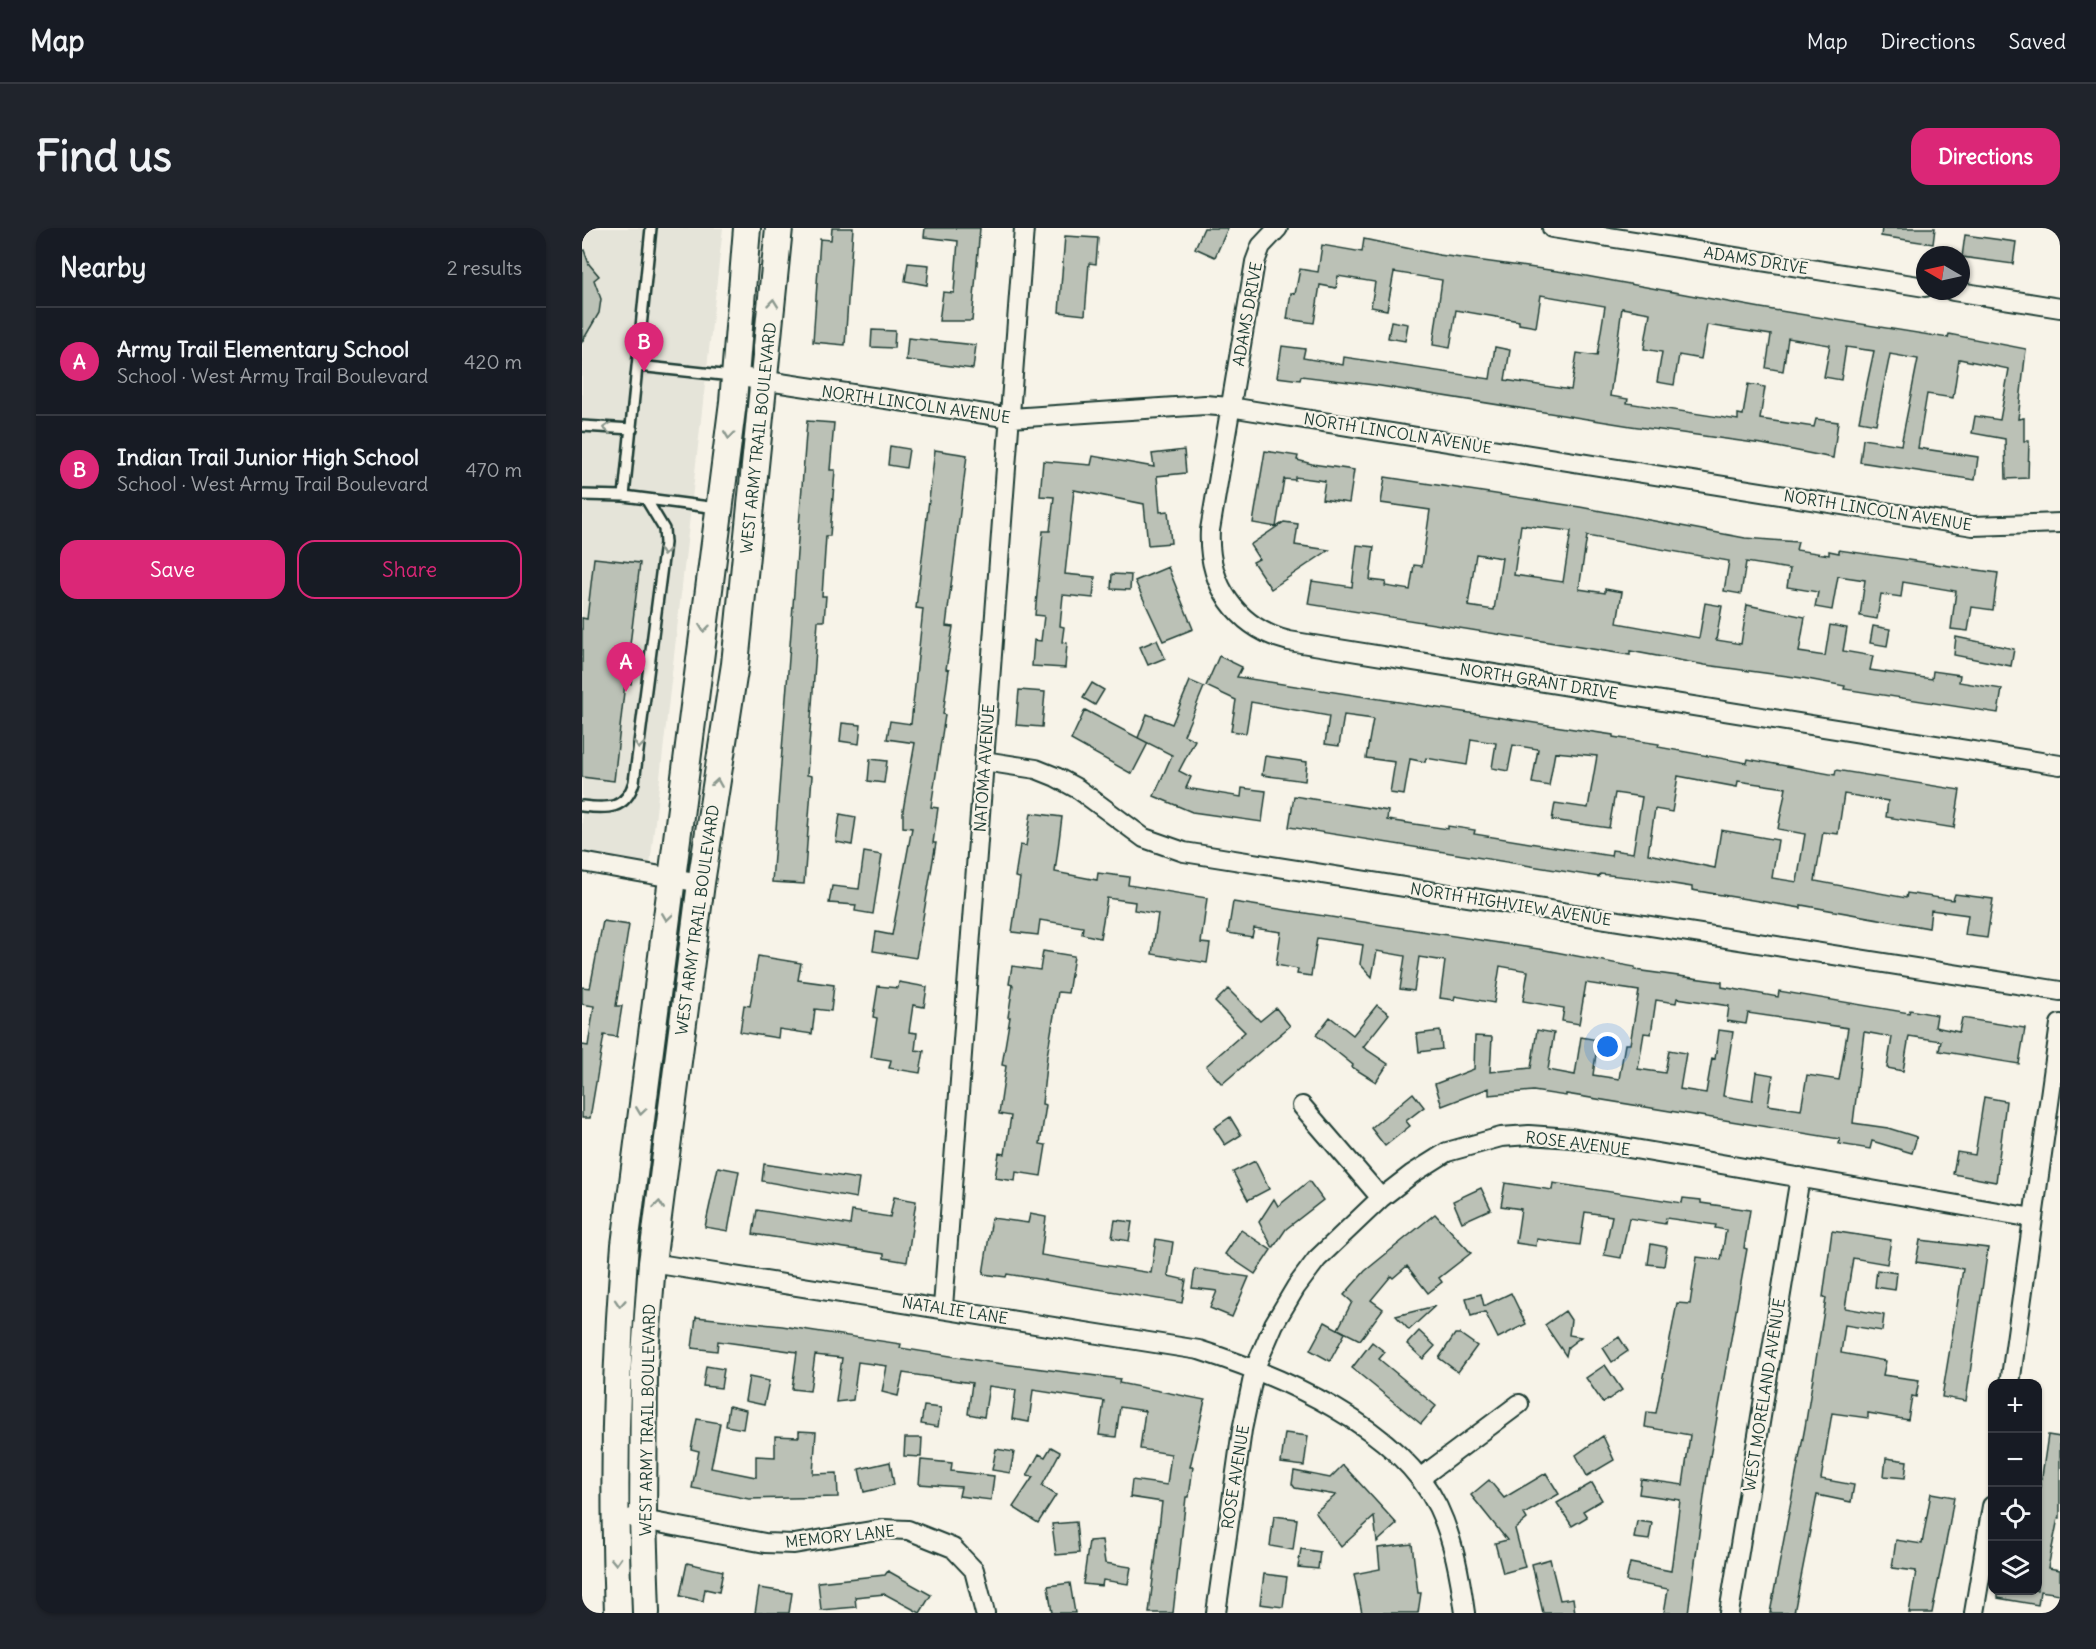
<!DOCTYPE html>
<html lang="en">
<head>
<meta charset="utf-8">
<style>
	body { margin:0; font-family:Delius,sans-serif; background:#20242c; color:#f1f3f6 }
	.controls { position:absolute; right:18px; bottom:18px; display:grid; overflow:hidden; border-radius:12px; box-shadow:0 2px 4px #0004 }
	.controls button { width:54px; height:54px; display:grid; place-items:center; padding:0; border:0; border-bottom:2px solid #363941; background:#171b24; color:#f1f3f6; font:30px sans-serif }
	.compass { position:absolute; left:1334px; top:18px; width:54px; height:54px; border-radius:50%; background:#171b24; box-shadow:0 2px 4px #0004; rotate:279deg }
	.you { position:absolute; left:1026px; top:819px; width:21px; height:21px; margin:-15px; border:4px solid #fff; border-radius:50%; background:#1a73e8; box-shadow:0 0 0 9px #1a73e833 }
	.badge { display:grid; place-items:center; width:39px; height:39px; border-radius:50%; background:#db2777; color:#fff; font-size:20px; font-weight:700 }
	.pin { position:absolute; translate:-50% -50px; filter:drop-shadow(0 2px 3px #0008) }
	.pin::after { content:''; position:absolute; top:32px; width:21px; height:18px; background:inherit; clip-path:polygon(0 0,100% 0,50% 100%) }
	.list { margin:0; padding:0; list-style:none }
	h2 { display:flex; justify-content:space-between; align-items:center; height:78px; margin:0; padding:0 24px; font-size:26px }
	h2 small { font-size:20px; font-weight:400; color:#9ea1a6 }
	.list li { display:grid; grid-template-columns:39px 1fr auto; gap:18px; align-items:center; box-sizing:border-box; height:108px; padding:0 24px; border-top:2px solid #363941 }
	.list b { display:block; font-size:22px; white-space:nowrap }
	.list p { margin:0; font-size:20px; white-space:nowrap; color:#9ea1a6 }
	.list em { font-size:20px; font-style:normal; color:#9ea1a6 }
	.actions { display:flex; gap:12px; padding:18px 24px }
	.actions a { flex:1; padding:14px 0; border:2px solid #db2777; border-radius:18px; text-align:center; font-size:21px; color:#db2777 }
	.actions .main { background:#db2777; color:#fff }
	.icon { flex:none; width:33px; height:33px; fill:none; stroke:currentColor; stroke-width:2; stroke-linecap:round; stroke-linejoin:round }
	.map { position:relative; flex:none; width:1478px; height:1385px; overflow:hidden; border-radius:18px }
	header { display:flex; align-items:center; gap:36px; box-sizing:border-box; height:84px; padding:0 30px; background:#171b24; border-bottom:2px solid #363941 }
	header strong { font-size:28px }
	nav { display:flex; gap:33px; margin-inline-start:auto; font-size:21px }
	.intro { display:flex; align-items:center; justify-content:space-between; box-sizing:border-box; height:144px; padding:0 36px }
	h1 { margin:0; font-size:42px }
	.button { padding:15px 27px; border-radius:18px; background:#db2777; color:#fff; font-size:21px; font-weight:700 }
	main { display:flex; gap:36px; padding:0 36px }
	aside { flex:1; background:#171b24; border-radius:18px; box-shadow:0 2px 4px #0004 }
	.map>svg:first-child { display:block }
	.built { fill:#e5e4d9 }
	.building { fill:#bbc1b6; stroke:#1f3d34; stroke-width:1.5; fill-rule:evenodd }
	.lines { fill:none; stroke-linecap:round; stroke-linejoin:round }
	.lane-casing { stroke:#1f3d34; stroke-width:14 }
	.street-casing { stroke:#1f3d34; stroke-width:22 }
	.secondary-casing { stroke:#1f3d34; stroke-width:30 }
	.lane { stroke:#f7f3e8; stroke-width:9 }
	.street { stroke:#f7f3e8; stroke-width:18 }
	.secondary { stroke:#f7f3e8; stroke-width:26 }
	.oneway { stroke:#8b988e }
	.labels { text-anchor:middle; stroke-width:4.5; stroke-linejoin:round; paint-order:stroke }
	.street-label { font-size:16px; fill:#1f3d34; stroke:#f7f3e8 }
</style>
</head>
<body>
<header>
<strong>Map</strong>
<nav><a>Map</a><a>Directions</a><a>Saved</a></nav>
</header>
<div class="intro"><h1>Find us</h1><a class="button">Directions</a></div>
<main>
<aside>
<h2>Nearby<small>2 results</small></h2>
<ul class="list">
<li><span class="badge">A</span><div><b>Army Trail Elementary School</b><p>School · West Army Trail Boulevard</p></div><em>420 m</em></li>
<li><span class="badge">B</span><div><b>Indian Trail Junior High School</b><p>School · West Army Trail Boulevard</p></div><em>470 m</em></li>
</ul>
<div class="actions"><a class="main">Save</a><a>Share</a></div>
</aside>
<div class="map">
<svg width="1478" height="1385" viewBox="0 0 1478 1385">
	<rect width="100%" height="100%" fill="#f7f3e8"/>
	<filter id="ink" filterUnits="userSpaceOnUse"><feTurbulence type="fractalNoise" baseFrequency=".0167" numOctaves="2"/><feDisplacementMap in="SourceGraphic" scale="12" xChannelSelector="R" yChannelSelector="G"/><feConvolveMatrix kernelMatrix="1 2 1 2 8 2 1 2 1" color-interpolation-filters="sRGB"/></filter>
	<g filter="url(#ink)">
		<path class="built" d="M0,0H141L68,637L0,627Z"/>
		<path class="building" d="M250,0H271L263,117L231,114L238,11L249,12Z
			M343,0H398L390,93H357L361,64L372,65L376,13L342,9Z
			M622,0H646L633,29L613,20Z
			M1300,0H1353L1351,16L1299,8Z
			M1383,7L1434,14L1431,36L1380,29Z
			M483,8L516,10L514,36L507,35L503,87L477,84Z
			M782,11L857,27L982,44L1179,80L1366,110L1367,106L1444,121L1436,191L1442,190V213H1447L1446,250L1424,251L1423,211L1390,205L1393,188L1418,192L1427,141L1377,131L1371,170L1345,166L1336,220L1396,229L1393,252L1278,234L1281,211L1319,217L1336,131L1308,126L1294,196L1277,193L1292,123L1264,119L1259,152L1242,149L1248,117L1206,110L1201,143L1184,140L1189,107L1125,97L1119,131L1097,127L1092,157L1075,154L1080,124L1062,121L1068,85L1040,80L1028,168L1046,171L1045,175L1156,192V186L1161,187L1166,156L1183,159L1178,191L1232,199L1234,191L1256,194L1251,230L1180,216L1049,198L792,157L719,148L718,152L695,149L700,118L723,121L721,130L761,137L762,129L908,151L913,119L928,122L923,152L989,162L995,125L1015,128L1023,78L959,67L954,99L937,96V93L874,82L868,120L851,117L860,52L812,44L805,82L789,79L793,54L756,48L754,60L738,57L732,95L705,91L709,65L713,66L718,41L736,44L740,17L780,24Z
			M2,22L7,36L17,48L12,52L19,71L17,85L0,114V23Z
			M326,35L347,37L345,57L323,53Z
			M809,93L826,96L823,113L806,110Z
			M290,102L313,103L312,120L289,119Z
			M326,110L394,117L391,141L324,132Z
			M225,193L252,195L248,242H253L248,308H244L240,368H244L242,393H236L225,547L230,548L222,656L190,654Z
			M308,218L327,221L324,240L306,237Z
			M353,222L385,227L364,398L371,399L364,441L367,442L361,486L363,487L349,579L356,580L351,615H354L334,730L291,723L294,704L310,707L330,600L321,599V582L333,515L305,511L308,493L329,496L341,381L334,380Z
			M602,222L604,245L575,248L578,284L586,283L589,315L566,317L562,276L492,262L483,346L513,349L511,370L481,367L478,398L482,399L480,414L485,415L483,440L450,438L452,412L459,413L462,388L453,387L461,303H468L472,269L458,268L461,233L509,237L511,228L572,239L570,226Z
			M683,223L716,228L715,232L730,236L772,242L767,275L740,271L743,253L713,249V252L702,251L694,299L671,295Z
			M803,249L998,279L1163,310L1216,314L1214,322L1247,327V323L1257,325V322L1416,345L1411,382L1390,379L1386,403L1369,401L1374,363L1321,354L1319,369L1299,366L1295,391L1278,388L1283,352L1256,348L1250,382L1233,379L1236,364L1205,359L1208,341L1164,334L1159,366L1142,363L1147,333L1005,308L997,361L1023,365V361L1040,364L1035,395L1117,410L1123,375L1140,378L1134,412L1159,416L1165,377L1223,389L1217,424L1243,428L1248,397L1265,400L1261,423L1291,428L1288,442L1350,451L1351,443L1378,447L1377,454L1420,461L1416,485L1262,461L1263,458L1220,450L1123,437L1048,423V427L726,376L730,353L770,359L775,317L792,319L788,352L804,354L803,358L828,362L832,337L840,338L848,282L799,275ZM939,297L989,303L981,354L932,347ZM894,326L920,330L912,382L886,378Z
			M702,294L716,296L713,317L747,322L689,361L671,334L677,331L668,317Z
			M12,330L58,335L46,433L52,434L49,456L43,455L32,553L0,549V390L5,391Z
			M586,339L611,401L581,413L553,353Z
			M530,346L549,347L548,362L529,361Z
			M1291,398L1308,401L1305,418L1288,415Z
			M1374,409L1432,421L1429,438L1372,427Z
			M575,412L583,430L566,437L558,419Z
			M637,428L660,439L655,449L1031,507V509L1077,516L1076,519L1165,535L1166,531L1253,547L1254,542L1378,562L1372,600L1304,589L1306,573L1262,566L1256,606L1241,604L1233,653L1324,670L1325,665L1371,672L1373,666L1411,671L1405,710L1383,707L1386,687L1349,682L1347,700L1219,677V680L1110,662V659L1054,650L1018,646L1017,649L707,599L712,568L806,583L805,592L866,601V598L893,602L892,606L1029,628L1030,622L1051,625L1060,569L1033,565L1027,600L970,592L973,575L1006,580L1015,528L973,524L967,558L950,555L956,521L931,517L926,543L910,540L914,515L889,511L885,537L844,530L843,534L828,531L822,567L808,565L813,534L784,530L791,491L762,487L757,518L743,516L747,488L669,474L664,505L649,503L654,472L624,458ZM1096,548L1155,559L1156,553L1204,560L1196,601L1223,606L1215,654L1190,650L1196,612L1156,605L1139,602L1133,640L1066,626L1073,581L1090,584Z
			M608,453L622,459L602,507L613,512L597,543L609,549L604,560L659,569L660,560L684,563L680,594L610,584L572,568L590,527L556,510L565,486L590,496Z
			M510,455L522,462L513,477L501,470Z
			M437,462L463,464L460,499L434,497Z
			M503,482L566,515L550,546L489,512Z
			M260,495L279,497L277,516L258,513Z
			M683,528L725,534L723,553L680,547Z
			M288,531L305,533L302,555L286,553Z
			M449,585L480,589L473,644L515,652L516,645L547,649L546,657L625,670L619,715L628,716L625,735L570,726L576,686L552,682L553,674L525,670L518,710L500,706L501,699L458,692L456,707L430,704L438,650L433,649L438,617L444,618Z
			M258,586L274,589L270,617L254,614Z
			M282,624L300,627L291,686L273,683L274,677L247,675L250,658L277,661Z
			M651,674L963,722L1053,739V742L1140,754V759L1196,769L1197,763L1327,785L1328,782L1355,787L1353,799L1377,804L1380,790L1443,800L1437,836L1357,823L1359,813L1327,808L1321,843L1305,840L1310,809L1282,804L1271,895L1306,900L1335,909L1330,925L1290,913L1288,921L1257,916L1258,911L984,866V868L951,863L907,867V860L860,878L853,856L892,841L893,808L910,809L908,844L949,840L955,802L972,805L966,842L993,847L999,809L1016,812L1011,847L1037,851L1043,816H1048L1057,763L1004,755L997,796L980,793L982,780L941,773L946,743L918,738L912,775L873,768L872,772L858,770L863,733L837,729L832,763L818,761L823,728L795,723L790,749L778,736L781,717L735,710L729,748L715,746L716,741L694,737L699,704L672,700L670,709L646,705ZM1095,770L1147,778L1145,793L1164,796L1166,785L1266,800L1257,852L1225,847L1219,882L1186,877L1191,847L1174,844L1170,873L1141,868L1151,804L1137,802L1133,831L1130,830L1124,865L1098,861L1104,825L1087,822L1083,845L1056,841L1062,805L1069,806L1074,772L1094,775Z
			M21,693L47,697L34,778H40L35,809L22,807L8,890H0V817L6,818L12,778L0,776V759L8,760Z
			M461,723L492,728L486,765L476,764L465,828L460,876L464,877L458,916L464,917L459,948L434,944L433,953L413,950L417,925L423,926L429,888L417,886L424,838L420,837L428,789H426L431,757L427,756L430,738L458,742Z
			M176,728L219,735L216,752L252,757L249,783L233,781L230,806L197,801L196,810L158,804L162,777L168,778Z
			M317,754L345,759L342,779L331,777L327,804L335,805L333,822L342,823L338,845L307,840L309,832L289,829L295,790L291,789L296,758L316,760Z
			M646,761L678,793L694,780L708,798L640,856L624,838L663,804L633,774Z
			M795,777L807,786L781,819L806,836L794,854L770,839L771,837L734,807L748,789L771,807Z
			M858,803L860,821L837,824L835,806Z
			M831,865L842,879L824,893L828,898L803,918L789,900Z
			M1402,869L1424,873L1414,954L1371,946L1375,924L1393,927Z
			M648,889L659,907L643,917L632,900Z
			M673,933L687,961L666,972L651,944Z
			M182,936L277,951L274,970L180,953Z
			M136,939L157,943L146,1003L123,999Z
			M727,953L741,972L704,1001L691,1020L677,994L692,971L696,978Z
			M923,955L970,962L971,955L1100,975L1101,970L1119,972V975L1168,982L1162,1020L1165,1021L1126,1240L1106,1385H1082L1086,1361L1044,1353L1048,1335L1089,1343L1098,1272L1057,1266L1059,1251L1101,1257L1108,1207L1063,1199L1065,1184L1074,1185L1095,1075L1108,1076L1115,1029L1139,1032L1144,1002L1133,1000L1134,997L1084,990L1083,996L1047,990L1039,1030L1022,1027L1030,988L1003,984L998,1017L955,1011L954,1018L934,1015L939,981L919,978Z
			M899,960L909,981L880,994L871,973Z
			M312,969L334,973L325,1034L302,1030V1026L171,1006L175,982L268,997L270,983L308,989Z
			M448,986L464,989L459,1027L569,1045L574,1011L591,1014L586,1048L604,1052L600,1075L425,1046L424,1049L401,1046L410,990L446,995Z
			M853,986L889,1025L857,1050L860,1054L846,1065L825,1038L811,1050L809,1048L789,1072L801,1081L778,1112L756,1101L770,1074L762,1067L783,1043Z
			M533,992L550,994L547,1013L530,1010Z
			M659,1002L689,1022L673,1046L643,1026Z
			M1250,1003L1309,1012L1305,1036L1271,1030L1263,1080L1302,1087L1300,1103L1263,1097L1259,1125L1304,1133L1301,1147L1337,1152L1334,1169L1330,1168L1326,1192L1286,1185V1190L1250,1185L1239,1251L1272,1257L1269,1274L1235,1267L1212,1385H1188L1223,1199L1244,1070L1241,1069Z
			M1338,1012L1406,1020L1384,1173L1360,1169L1381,1041L1334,1034Z
			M1069,1016L1085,1019L1082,1038L1066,1036Z
			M613,1041L667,1049L650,1089L628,1080L635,1063L610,1060Z
			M1295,1042L1315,1045L1313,1062L1293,1059Z
			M929,1065L944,1096L916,1110L903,1084L889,1088L884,1070L899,1066L902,1078Z
			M853,1078L827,1102L814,1088Z
			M983,1083L989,1092L987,1107L999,1109L986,1119L984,1128L963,1097Z
			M114,1089L200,1098L319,1116L318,1120L406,1134L538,1151L537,1155L623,1172L608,1239H611L607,1269H604L591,1385H567L580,1274L548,1269L550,1252L585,1257L589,1226L558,1221L563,1183L538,1179L534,1209L517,1207L522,1173L451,1162L447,1194L430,1191L434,1162L407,1158L402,1189L386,1186L390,1155L321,1145L316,1168L300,1164L305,1138L276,1134L271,1172L254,1174L260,1130L233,1127L228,1163L210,1161L215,1124L136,1113L135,1123L110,1120Z
			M743,1094L763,1105L748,1133L728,1122Z
			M837,1103L853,1118L841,1131L825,1116Z
			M873,1106H878L895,1118L876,1144L857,1130Z
			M1037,1109L1046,1123L1030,1134L1021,1120Z
			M790,1114L803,1124L797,1131L854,1178L839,1196L770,1140Z
			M1023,1137L1040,1162L1021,1175L1004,1150Z
			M124,1138L142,1141L139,1160L121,1158Z
			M167,1149L187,1153L182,1177L163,1173Z
			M147,1178L164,1182L161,1201L144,1198Z
			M342,1178L359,1180L356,1199L339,1196Z
			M115,1191L138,1195L129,1240L174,1249V1228L193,1229V1208L217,1209V1203L234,1204L231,1246L255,1245L256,1269L167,1271L110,1260L117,1223L109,1221Z
			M703,1205L726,1208L722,1238L699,1235Z
			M1466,1207L1478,1209V1290H1476L1466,1340L1478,1342V1366L1458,1363L1456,1377L1416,1370V1362H1455V1282Z
			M1021,1208L1032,1232L1005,1248L994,1227Z
			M323,1210H340L339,1229L322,1228Z
			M469,1219L478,1224L460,1258L474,1267L456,1295L431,1279L451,1249L445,1248L457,1226L463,1229Z
			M414,1221L432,1224L428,1245L410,1242Z
			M1304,1230L1325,1233L1323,1250L1302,1248Z
			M339,1232L370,1235L369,1243L412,1248L409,1272L377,1268L379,1259L337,1256Z
			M308,1234L312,1257L282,1264L277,1241Z
			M761,1237L815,1296L795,1314L792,1289L759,1319L733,1284L754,1267L713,1260L710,1256L712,1243L748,1250Z
			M964,1245L977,1266L942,1286L945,1291L933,1301L943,1339L921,1345L913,1315L925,1312L889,1267L907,1252L922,1270Z
			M1010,1255L1020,1272L1001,1283L1005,1289L990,1298L975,1275Z
			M1349,1265L1372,1269L1367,1299L1350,1385H1327L1334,1343L1310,1340L1314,1312L1340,1316Z
			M692,1288L715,1291L711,1322L688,1318Z
			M1055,1293L1070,1295L1067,1312L1052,1310Z
			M494,1294L497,1325L474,1327L470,1296Z
			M520,1312L523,1335L549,1339L546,1356L521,1352L520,1358L501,1356L507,1313Z
			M830,1316L836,1365H839L836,1385H780L772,1346L798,1341L796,1320Z
			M719,1321L738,1324L736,1341L716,1339Z
			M968,1331L978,1372L991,1370L993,1385H961L950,1336Z
			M105,1335L141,1343L137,1364L123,1361L121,1373L98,1368Z
			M306,1343L349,1367L338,1385L303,1366L273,1369L274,1379L239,1382L236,1354L303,1347Z
			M682,1346L705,1349L701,1379L678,1376Z
			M488,1355L493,1385H470L466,1358Z
			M177,1360L210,1365L207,1385H173Z"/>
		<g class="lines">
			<g class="lane-casing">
				<path id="lane" d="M56,138L150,148
					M0,198L50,201
					M0,267L42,268L135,280
					M42,268L69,0
					M0,578C25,581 44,582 52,554L83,315L82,301L64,271"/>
			</g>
			<g class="street-casing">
				<path id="street" d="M696,0L679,18L673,34L628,302C625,356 655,400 707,413L1478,537
					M970,0L1343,59
					M1371,63L1478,80
					M152,148L429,190L623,177L648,179L1391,298L1478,295
					M402,533L454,541L474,549L496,561L562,610L602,624L1478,763
					M0,634L119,655
					M720,878L799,970
					M70,1035L617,1122C699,1148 816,1198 856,1279C872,1313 878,1348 883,1385
					M361,1079L442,0
					M1428,1156L1478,796
					M838,1250L937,1176
					M50,1290L183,1315L212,1316L301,1301L326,1302L371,1320L392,1342L403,1385
					M634,1385L660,1202L673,1140L692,1096L714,1059L735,1031L799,970L830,946L865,924L919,909L947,907L989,910L1451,990
					M1147,1385L1218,949
					M1392,1385L1410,1278"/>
			</g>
			<g class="secondary-casing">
				<path id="secondary" d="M36,1385C31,1261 33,1140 43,1017L151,174L165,0
					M64,1385L61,1291L62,1139L70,1035L119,655L153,436L197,0"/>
			</g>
			<use href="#lane" class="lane"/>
			<use href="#street" class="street"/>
			<use href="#secondary" class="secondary"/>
		</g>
		<defs><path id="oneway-chevron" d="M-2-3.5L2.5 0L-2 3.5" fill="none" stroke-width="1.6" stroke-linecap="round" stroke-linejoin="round" transform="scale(1.5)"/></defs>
		<g class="oneway">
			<use href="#oneway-chevron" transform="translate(191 75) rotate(-84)"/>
			<use href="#oneway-chevron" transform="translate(25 200) rotate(-177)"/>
			<use href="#oneway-chevron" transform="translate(147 207) rotate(97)"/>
			<use href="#oneway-chevron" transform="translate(82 324) rotate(96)"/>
			<use href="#oneway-chevron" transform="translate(122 400) rotate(97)"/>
			<use href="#oneway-chevron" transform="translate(57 517) rotate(97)"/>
			<use href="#oneway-chevron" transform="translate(135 555) rotate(-81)"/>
			<use href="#oneway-chevron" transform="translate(85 689) rotate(98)"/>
			<use href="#oneway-chevron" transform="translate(59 883) rotate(98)"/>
			<use href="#oneway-chevron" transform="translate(77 977) rotate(-83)"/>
			<use href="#oneway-chevron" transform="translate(38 1075) rotate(94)"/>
			<use href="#oneway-chevron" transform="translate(34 1333) rotate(88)"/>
		</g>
	</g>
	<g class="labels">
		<g class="street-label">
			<text transform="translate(1174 32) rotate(9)" y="6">ADAMS DRIVE</text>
			<text transform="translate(665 86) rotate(-80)" y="6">ADAMS DRIVE</text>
			<text transform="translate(334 176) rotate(8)" y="6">NORTH LINCOLN AVENUE</text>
			<text transform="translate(816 205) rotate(9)" y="6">NORTH LINCOLN AVENUE</text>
			<text transform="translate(176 210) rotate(-84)" y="6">WEST ARMY TRAIL BOULEVARD</text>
			<text transform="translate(1296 282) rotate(9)" y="6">NORTH LINCOLN AVENUE</text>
			<text transform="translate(957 453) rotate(9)" y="6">NORTH GRANT DRIVE</text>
			<text transform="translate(402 540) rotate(-86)" y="6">NATOMA AVENUE</text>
			<text transform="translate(929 676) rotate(9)" y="6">NORTH HIGHVIEW AVENUE</text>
			<text transform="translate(115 692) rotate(-82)" y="6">WEST ARMY TRAIL BOULEVARD</text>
			<text transform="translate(996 915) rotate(7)" y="6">ROSE AVENUE</text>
			<text transform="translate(373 1082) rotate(9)" y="6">NATALIE LANE</text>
			<text transform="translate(1182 1167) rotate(-81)" y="6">WEST MORELAND AVENUE</text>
			<text transform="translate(65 1192) rotate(-89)" y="6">WEST ARMY TRAIL BOULEVARD</text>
			<text transform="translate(653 1249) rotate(-81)" y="6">ROSE AVENUE</text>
			<text transform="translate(258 1308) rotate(-6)" y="6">MEMORY LANE</text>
		</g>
	</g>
</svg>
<div class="controls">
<button>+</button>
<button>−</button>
<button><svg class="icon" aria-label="locate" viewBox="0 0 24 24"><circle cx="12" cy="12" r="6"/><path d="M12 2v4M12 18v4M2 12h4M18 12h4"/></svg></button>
<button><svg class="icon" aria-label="layers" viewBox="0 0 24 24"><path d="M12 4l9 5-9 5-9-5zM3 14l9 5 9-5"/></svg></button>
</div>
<svg class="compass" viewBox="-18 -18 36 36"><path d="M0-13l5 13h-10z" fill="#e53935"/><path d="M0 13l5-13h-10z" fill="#9ea1a6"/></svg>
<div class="you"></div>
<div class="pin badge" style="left:44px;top:464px">A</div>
<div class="pin badge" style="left:62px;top:144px">B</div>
</div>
</main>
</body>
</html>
